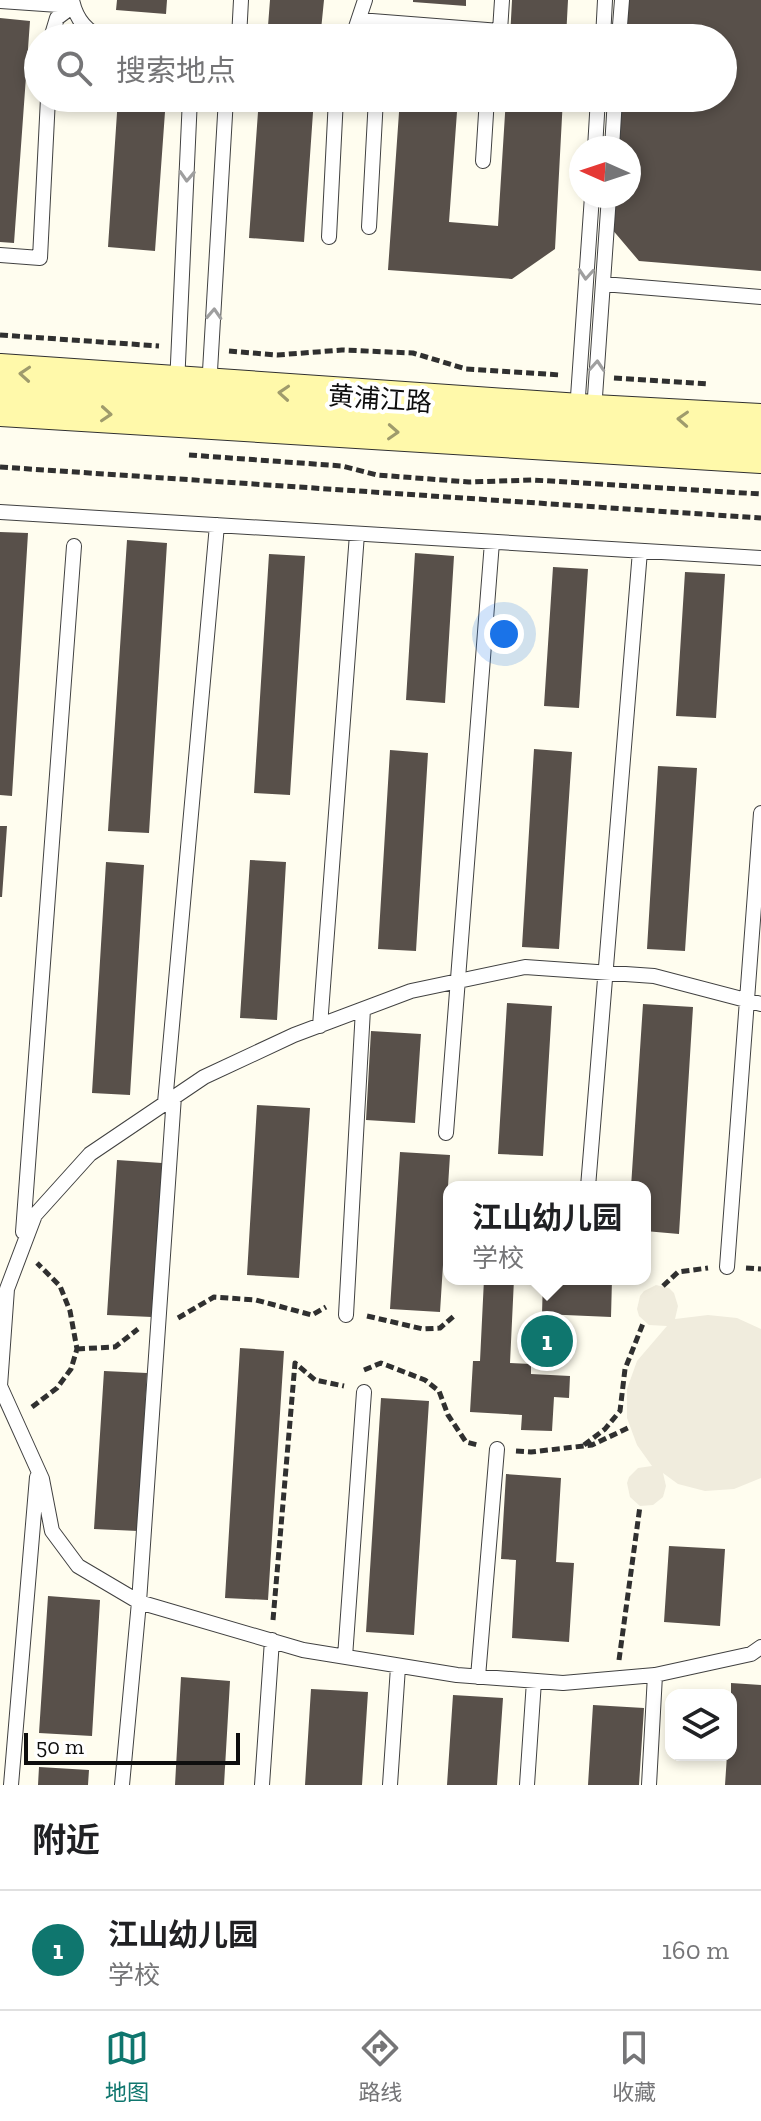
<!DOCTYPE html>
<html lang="zh">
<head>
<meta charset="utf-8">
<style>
	body { margin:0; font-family:"Zilla Slab","Noto Sans SC",serif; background:#f6f6f6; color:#202124 }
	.controls { position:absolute; right:24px; bottom:24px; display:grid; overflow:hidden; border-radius:16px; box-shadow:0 4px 12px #0003 }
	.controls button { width:72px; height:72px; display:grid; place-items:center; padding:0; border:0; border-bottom:2px solid #e0e0e0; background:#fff; color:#202124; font:40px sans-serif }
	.compass { position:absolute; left:569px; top:136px; width:72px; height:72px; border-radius:50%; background:#fff; box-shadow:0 4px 12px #0003; rotate:273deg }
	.scale { position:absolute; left:24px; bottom:20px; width:216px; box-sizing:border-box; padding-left:8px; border:4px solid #0e0e0e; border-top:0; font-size:22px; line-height:28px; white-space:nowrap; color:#0e0e0e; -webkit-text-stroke:6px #fff; paint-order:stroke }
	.you { position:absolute; left:504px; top:634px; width:28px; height:28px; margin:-20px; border:6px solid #fff; border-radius:50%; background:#1a73e8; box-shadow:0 0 0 12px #1a73e833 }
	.badge { display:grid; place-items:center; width:52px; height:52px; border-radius:50%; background:#0f766e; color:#fff; font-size:26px; font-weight:700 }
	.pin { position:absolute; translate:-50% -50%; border:4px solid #fff; box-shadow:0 2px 8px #0006 }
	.popup { position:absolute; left:443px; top:1181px; width:208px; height:104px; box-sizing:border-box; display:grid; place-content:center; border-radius:16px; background:#fff; filter:drop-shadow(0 2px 6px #0005); font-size:26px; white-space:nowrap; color:#757577 }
	.popup b { font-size:30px; color:#202124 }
	.popup::after { content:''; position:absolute; left:50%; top:100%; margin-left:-16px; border:16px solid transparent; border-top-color:#fff }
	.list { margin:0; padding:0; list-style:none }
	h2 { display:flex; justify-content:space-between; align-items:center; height:104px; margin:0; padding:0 32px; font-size:34px }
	h2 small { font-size:26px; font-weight:400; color:#757577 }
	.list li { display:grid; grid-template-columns:52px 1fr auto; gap:24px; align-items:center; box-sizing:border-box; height:120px; padding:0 32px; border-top:2px solid #e0e0e0 }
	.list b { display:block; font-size:30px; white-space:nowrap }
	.list p { margin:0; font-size:26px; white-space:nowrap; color:#757577 }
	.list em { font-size:26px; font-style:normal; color:#757577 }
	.icon { flex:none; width:44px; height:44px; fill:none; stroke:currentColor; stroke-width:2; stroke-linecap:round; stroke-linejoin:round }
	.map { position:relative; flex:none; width:761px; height:1785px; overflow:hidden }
	.search { position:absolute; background:#fff; box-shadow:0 4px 12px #0003; left:24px; right:24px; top:24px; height:88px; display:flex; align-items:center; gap:20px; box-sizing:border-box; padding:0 28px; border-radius:44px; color:#757577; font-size:30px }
	.sheet { height:224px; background:#fff }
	nav { display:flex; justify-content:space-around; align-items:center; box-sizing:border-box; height:112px; border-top:2px solid #e0e0e0; background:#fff; font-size:22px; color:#757577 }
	nav a { display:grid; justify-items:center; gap:4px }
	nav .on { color:#0f766e }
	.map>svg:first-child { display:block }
	.plaza { fill:#f0ecdd }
	.building { fill:#58504a }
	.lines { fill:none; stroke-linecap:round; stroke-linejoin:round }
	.lane-casing { stroke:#414141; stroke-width:16 }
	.secondary-casing { stroke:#303030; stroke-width:40 }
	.path { stroke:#303030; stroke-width:5; stroke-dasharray:8 4; stroke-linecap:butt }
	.lane { stroke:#fff; stroke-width:14 }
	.secondary { stroke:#fff9aa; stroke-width:38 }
	.oneway { stroke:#9f9f9f }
	.oneway2 { stroke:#9f9b6c }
	.labels { text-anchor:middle; stroke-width:8; stroke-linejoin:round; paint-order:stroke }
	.street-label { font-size:26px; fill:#0e0e0e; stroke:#fff }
</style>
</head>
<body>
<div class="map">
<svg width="761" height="1785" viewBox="0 0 761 1785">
	<rect width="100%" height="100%" fill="#fffdef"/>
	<path class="plaza" d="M656,1285L669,1288L674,1293L678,1306L675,1319L708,1315L737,1318L761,1329V1478L734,1489L705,1491L678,1484L663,1473L666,1486L663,1497L653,1505L640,1506L630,1497L627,1483L629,1477L638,1468L652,1466L637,1445L627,1418V1389L637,1361L667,1326L649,1325L639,1316L637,1309L640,1296L644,1291Z"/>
	<path class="building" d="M117,0H167L166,14L116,10Z
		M270,0H324L321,30L268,26Z
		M413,0H466V6L413,2Z
		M512,0H568L566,38H510Z
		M627,0H761V271L639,261L611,228L613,196H629V148H617L620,98H723V38H624Z
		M0,18L30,21L14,243L0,242Z
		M118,98H166L155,251L108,247Z
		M259,98H314L304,242L249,238Z
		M400,98H458L449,222L498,226L506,98H563L555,249L512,279L388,270Z
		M0,532L28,533L12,796L0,795Z
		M127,540L167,543L149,833L108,831Z
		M415,553L454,556L445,703L406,700Z
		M269,554L305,556L290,795L254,793Z
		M553,567L588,569L579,708L544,706Z
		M685,572L725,574L716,718L676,716Z
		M534,749L572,752L559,949L522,947Z
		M390,750L428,753L416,951L378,949Z
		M658,766L697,768L685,951L647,949Z
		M0,826H7L2,897H0Z
		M250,860L286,862L277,1020L240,1018Z
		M106,862L144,865L130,1095L92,1093Z
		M507,1003L552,1006L543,1156L498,1154Z
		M643,1004L693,1007L679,1234L645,1231V1187H631Z
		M371,1031L421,1034L415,1123L366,1120Z
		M257,1105L310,1108L299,1278L247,1275Z
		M400,1152L450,1155L440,1312L390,1309Z
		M117,1160L162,1163L152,1317L107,1315Z
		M484,1279H514L510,1363L531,1364V1374L570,1376L569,1398L554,1397L552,1431L521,1430L522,1415L470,1412L473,1361H480Z
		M543,1279H612L611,1317L542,1314Z
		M240,1348L284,1351L268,1600L225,1598Z
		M104,1371L147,1373L138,1531L94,1529Z
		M381,1398L429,1401L414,1635L366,1632Z
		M506,1474L561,1478L556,1562L574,1563L569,1642L512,1638L516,1560L501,1559Z
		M669,1546L725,1549L720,1626L664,1622Z
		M48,1596L100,1600L92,1736L39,1733Z
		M181,1677L230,1681L224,1785H175Z
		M731,1683L761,1685V1785H725L727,1755H731Z
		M311,1689L368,1692L362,1785H305Z
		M453,1695L503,1698L497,1785H447Z
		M593,1705L644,1708L639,1785H588Z
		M39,1767L89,1770L88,1785H38Z"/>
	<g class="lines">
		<g class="lane-casing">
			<path id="lane" d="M72,0C76,19 86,32 104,38
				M0,1L73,6
				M359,20L500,31L502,0
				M51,38L57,18L73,6
				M239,38L241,0
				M347,38L356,27L365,0
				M603,38L605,0
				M619,38L622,0
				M595,148L598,98
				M612,148L615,98
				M483,161L487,98
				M369,227L376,98
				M329,237L336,98
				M0,255L40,258L48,98
				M603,284L761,297
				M177,385L190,98
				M209,388L226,98
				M577,411L592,196
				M594,411L609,196
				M0,512L761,558
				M761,1004L654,976L525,967L411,991L294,1035L204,1077L90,1154L35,1215L7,1289L0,1386L42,1479L52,1531L78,1566L139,1602L303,1650L457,1675L563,1683L655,1675L751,1654L761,1647
				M320,1026L357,534
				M165,1103L217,525
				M446,1133L492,542
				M588,1187L640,551
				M23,1232L74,546
				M727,1267L761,813
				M346,1315L363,1009
				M345,1657L364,1392
				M478,1677L497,1449
				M11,1785L37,1477
				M122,1785L139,1602L174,1096
				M262,1785L272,1640
				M390,1785L398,1667
				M527,1785L534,1681
				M649,1785L655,1675"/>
		</g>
		<g class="secondary-casing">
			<path id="secondary" d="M0,373L594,414L761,423
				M0,407L761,454"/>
		</g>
		<path class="path" d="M0,335L159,346
			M229,351L277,355L342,350L413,353L466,369L560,375
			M614,378L708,384
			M189,455L342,466L377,475L469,482L533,480L761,494
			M0,467L761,518
			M746,1268L761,1269
			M663,1286L678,1272L708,1268
			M367,1316L423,1329L440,1328L455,1315
			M178,1318L214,1297L256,1300L312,1315L326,1307
			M77,1349L115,1347L138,1329
			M364,1370L381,1363L425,1380L439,1391L448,1415L466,1442L478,1445
			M32,1407L57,1388L71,1369L77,1349L70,1311L60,1286L37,1263
			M584,1445L605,1429L620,1411L625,1369L644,1321
			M516,1451L531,1452L592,1445L630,1427
			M273,1620L295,1363L315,1380L344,1386
			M619,1660L640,1506"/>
		<use href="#lane" class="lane"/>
		<use href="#secondary" class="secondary"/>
	</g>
	<defs><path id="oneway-chevron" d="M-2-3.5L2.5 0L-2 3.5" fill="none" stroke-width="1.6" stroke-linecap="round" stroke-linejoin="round" transform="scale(2)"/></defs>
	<g class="oneway">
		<use href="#oneway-chevron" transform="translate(187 176) rotate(93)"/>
		<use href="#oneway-chevron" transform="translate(586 274) rotate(94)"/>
		<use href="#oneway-chevron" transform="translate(214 314) rotate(-87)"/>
		<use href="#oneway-chevron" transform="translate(597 366) rotate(-86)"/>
	</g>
	<g class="oneway2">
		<use href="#oneway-chevron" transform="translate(25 374) rotate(-176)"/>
		<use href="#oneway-chevron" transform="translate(284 393) rotate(-176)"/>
		<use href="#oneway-chevron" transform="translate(106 414) rotate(4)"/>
		<use href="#oneway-chevron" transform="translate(683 419) rotate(-177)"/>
		<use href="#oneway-chevron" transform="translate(393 432) rotate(3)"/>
	</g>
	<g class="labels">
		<g class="street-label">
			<text transform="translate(380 399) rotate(4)" y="9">黄浦江路</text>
		</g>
	</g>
</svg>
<div class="controls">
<button><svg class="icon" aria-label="layers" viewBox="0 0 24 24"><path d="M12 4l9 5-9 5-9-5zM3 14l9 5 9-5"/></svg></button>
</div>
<svg class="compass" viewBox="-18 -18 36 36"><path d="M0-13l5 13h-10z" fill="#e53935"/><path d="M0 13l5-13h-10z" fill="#757577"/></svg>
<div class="scale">50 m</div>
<div class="you"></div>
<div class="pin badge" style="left:547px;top:1341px">1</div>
<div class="popup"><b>江山幼儿园</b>学校</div>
<div class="search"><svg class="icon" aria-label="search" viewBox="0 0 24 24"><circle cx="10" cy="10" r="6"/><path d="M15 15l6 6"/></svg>搜索地点</div>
</div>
<section class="sheet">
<h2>附近<small></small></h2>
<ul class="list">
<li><span class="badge">1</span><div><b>江山幼儿园</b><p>学校</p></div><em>160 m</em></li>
</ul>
</section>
<nav>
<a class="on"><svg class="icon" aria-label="map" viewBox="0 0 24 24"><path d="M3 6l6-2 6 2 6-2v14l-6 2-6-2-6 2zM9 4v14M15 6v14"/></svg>地图</a>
<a><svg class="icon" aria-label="directions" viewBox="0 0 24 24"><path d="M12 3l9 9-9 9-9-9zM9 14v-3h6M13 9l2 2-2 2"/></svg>路线</a>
<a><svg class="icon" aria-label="saved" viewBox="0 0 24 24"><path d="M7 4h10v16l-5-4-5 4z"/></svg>收藏</a>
</nav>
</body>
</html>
